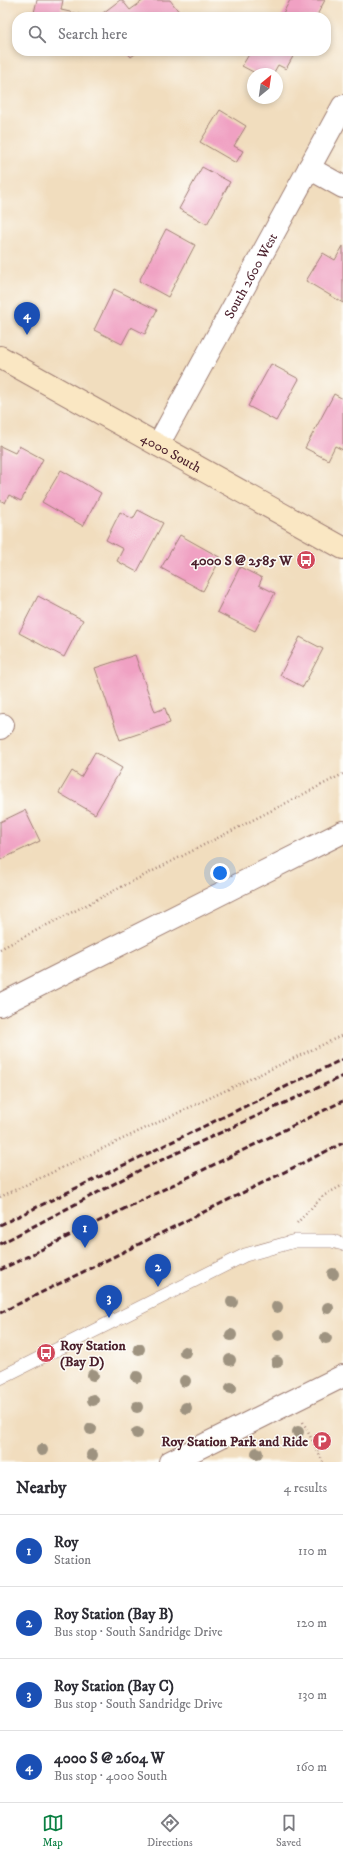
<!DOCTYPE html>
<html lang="en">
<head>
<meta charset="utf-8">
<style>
	body { margin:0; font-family:"IM FELL DW Pica",serif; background:#f2f2f3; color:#2b2b33 }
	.compass { position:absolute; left:247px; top:68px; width:36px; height:36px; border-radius:50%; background:#fff; box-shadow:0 2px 6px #0003; rotate:29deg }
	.you { position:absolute; left:220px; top:873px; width:14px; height:14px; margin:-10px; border:3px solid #fff; border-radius:50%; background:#1a73e8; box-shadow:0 0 0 6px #1a73e833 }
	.badge { display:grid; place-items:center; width:26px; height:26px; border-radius:50%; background:#0b8043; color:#fff; font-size:13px; font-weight:700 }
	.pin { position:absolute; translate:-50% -33px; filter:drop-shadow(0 1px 2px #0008) }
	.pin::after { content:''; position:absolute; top:21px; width:14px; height:12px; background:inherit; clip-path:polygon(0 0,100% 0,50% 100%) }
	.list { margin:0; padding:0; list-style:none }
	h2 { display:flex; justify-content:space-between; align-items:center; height:52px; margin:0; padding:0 16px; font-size:17px }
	h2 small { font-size:13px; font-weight:400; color:#7c7c81 }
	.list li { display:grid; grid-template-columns:26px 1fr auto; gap:12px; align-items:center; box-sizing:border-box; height:72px; padding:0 16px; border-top:1px solid #e1e1e2 }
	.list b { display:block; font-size:15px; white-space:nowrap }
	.list p { margin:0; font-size:13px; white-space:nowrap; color:#7c7c81 }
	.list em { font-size:13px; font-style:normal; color:#7c7c81 }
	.icon { flex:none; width:22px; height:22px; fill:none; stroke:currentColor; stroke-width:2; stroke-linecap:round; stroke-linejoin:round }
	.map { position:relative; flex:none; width:343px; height:1462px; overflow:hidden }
	.search { position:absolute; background:#fff; box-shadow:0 2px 6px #0003; left:12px; right:12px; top:12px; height:44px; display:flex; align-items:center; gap:10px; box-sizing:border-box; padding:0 14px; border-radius:16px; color:#7c7c81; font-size:15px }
	.sheet { height:340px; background:#fff }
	nav { display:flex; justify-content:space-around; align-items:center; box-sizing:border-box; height:56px; border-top:1px solid #e1e1e2; background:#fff; font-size:11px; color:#7c7c81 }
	nav a { display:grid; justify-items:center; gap:2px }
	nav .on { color:#0b8043 }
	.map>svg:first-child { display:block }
	.building { fill:#f0a1c3 }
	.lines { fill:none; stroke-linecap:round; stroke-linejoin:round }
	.lane-casing { stroke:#9e7e74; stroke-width:14 }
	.street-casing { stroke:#9e7e74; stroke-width:24 }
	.secondary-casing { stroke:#9e7e74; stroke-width:24 }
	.path { stroke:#9e7e74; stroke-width:2.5; stroke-dasharray:1 3; stroke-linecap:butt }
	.lane { stroke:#fff; stroke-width:13 }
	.street { stroke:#fff; stroke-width:22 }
	.secondary { stroke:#fae7c3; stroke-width:22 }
	.rail { stroke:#4a1f2b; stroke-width:3; stroke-dasharray:6 3; stroke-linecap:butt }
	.tree { fill:#9e9380 }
	.labels { text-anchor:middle; stroke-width:3; stroke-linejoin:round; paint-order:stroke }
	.street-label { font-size:14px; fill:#4a1f2b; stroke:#fdfcf7 }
	.poi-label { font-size:14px; font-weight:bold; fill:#4a1f2b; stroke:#fdfcf7; text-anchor:end }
</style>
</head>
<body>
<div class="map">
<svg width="343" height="1462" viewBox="0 0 343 1462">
	<rect width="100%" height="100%" fill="#fdfcf7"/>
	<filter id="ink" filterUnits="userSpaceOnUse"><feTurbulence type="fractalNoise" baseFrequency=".025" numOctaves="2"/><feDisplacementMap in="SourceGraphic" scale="8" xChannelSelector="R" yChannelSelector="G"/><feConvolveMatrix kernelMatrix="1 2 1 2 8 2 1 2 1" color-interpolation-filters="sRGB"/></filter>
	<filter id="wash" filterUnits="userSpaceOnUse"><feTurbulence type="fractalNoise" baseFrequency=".012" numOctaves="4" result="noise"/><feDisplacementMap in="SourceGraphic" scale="16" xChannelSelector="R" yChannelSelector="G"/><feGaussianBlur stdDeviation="0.9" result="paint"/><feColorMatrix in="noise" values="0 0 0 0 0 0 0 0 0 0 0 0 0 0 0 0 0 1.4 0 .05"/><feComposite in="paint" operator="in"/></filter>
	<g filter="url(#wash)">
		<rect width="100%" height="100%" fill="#f1ddbe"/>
		<g id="blocks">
			<path class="building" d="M37,0H63L61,10L79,14L78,17H33Z
				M120,0H122L130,10L144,0H170L183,17H100L99,16Z
				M290,0H325L316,17H281Z
				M126,51H139L131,57Z
				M251,51H296L286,69L278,65L273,74H257L242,66Z
				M220,110L246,126L234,146L243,151L236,163L200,142Z
				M202,167L230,182L207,224L179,209Z
				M166,229L195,245L168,297L139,281Z
				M343,246V303L306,281L323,253L335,260Z
				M114,289L157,310L145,334L131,327L122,344L94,330Z
				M271,364L299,379L276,421L248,406Z
				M334,394L343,399V450L335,446L328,460L305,448Z
				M0,446L15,453L19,446L43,459L21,501L9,495L5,503L0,500Z
				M61,470L101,493L83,526L42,502Z
				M138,510L163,523L137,572L117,561L123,549L106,540L120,512L133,519Z
				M180,535L221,558L203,591L161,568Z
				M240,567L262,578L259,585L275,593L255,631L217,612Z
				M38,596L83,620L64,657L19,633Z
				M300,637L323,649L303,687L280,675Z
				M135,655L155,712L165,708L170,723L120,740L95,668Z
				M95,752L122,768L95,814L59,793L72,771L81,777Z
				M25,810L40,841L0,860V822Z"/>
		</g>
	</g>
	<g filter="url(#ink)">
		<use href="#blocks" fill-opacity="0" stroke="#9e7e74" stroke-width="1"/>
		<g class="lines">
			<g class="lane-casing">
				<path id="lane" d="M0,1378L245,1255L295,1241H332L343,1244"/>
			</g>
			<g class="street-casing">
				<g id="street">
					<path d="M309,168L343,187"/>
					<path id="s1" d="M158,445L343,106"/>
					<path d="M0,728L3,725"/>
					<path d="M0,1005L343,832"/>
					<path d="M170,1462L343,1376"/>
				</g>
			</g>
			<g class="secondary-casing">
				<g id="secondary">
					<path id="s2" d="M0,357L343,548"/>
				</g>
			</g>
			<path class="path" d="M0,949L343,774
				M0,1197L343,1035
				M297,1223L323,1196L343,1185
				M303,1422L323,1462"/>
			<use href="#lane" class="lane"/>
			<use href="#street" class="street"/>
			<use href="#secondary" class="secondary"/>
			<path class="rail" d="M0,1225L343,1059
				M0,1244L142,1169L343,1076
				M0,1270L343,1101
				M0,1313L343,1143"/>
		</g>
		<g class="tree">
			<circle cx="333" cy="1274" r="6"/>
			<circle cx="232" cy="1302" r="6"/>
			<circle cx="277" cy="1307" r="6"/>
			<circle cx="328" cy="1308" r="6"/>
			<circle cx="231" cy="1335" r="6"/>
			<circle cx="279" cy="1335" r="6"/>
			<circle cx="326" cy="1338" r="6"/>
			<circle cx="139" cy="1349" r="6"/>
			<circle cx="185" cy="1352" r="6"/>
			<circle cx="230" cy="1360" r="6"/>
			<circle cx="277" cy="1362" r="6"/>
			<circle cx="93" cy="1375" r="6"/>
			<circle cx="137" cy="1377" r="6"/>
			<circle cx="185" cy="1381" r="6"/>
			<circle cx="231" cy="1388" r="6"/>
			<circle cx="93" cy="1400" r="6"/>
			<circle cx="137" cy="1407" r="6"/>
			<circle cx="186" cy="1408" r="6"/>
			<circle cx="91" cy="1429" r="6"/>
			<circle cx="298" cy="1432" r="6"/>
			<circle cx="137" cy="1433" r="6"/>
			<circle cx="42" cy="1450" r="6"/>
			<circle cx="257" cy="1453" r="6"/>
			<circle cx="92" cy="1455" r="6"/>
		</g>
	</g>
	<defs>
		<g id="bus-disc" transform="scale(1)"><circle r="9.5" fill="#d1495b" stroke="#fdfcf7"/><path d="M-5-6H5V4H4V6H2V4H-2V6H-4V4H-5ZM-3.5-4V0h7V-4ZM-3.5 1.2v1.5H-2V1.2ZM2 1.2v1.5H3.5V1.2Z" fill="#fff"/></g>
		<g id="parking-disc" transform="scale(1)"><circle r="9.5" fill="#d1495b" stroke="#fdfcf7"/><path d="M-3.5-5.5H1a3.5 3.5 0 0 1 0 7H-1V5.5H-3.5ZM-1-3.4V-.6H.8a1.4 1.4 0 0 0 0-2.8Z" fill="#fff"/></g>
	</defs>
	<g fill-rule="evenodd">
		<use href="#bus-disc" x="306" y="560"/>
		<use href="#bus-disc" x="46" y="1353"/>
		<use href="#parking-disc" x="322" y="1441"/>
	</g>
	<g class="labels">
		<g class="street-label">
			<text dy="5" stroke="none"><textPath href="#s1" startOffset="193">South 2600 West</textPath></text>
			<text dy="5" stroke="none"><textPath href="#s2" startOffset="196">4000 South</textPath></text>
		</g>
		<g class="poi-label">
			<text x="292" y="565">4000 S @ 2585 W</text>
			<text x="60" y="1350" text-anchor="start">Roy Station<tspan x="60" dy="16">(Bay D)</tspan></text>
			<text x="308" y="1446">Roy Station Park and Ride</text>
		</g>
	</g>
</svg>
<svg class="compass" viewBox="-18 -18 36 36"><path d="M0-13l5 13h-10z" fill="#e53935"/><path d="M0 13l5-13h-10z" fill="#7c7c81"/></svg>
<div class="you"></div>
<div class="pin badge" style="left:85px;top:1248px;background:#1a4fb4">1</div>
<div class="pin badge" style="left:158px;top:1287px;background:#1a4fb4">2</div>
<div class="pin badge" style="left:109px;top:1318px;background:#1a4fb4">3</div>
<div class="pin badge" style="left:27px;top:335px;background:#1a4fb4">4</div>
<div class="search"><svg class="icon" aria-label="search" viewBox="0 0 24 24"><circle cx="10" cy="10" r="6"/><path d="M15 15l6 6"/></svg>Search here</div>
</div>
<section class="sheet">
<h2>Nearby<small>4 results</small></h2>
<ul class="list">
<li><span class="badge" style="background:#1a4fb4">1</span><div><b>Roy</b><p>Station</p></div><em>110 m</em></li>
<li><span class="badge" style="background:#1a4fb4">2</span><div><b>Roy Station (Bay B)</b><p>Bus stop · South Sandridge Drive</p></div><em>120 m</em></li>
<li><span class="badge" style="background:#1a4fb4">3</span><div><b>Roy Station (Bay C)</b><p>Bus stop · South Sandridge Drive</p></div><em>130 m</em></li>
<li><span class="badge" style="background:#1a4fb4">4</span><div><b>4000 S @ 2604 W</b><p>Bus stop · 4000 South</p></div><em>160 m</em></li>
</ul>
</section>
<nav>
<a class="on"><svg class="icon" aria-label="map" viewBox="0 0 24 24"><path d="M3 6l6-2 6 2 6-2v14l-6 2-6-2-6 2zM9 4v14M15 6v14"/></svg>Map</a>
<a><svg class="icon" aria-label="directions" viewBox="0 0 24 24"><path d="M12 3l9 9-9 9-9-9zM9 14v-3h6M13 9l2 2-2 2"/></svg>Directions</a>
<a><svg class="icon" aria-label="saved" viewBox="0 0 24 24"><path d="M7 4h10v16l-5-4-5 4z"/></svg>Saved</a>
</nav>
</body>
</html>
